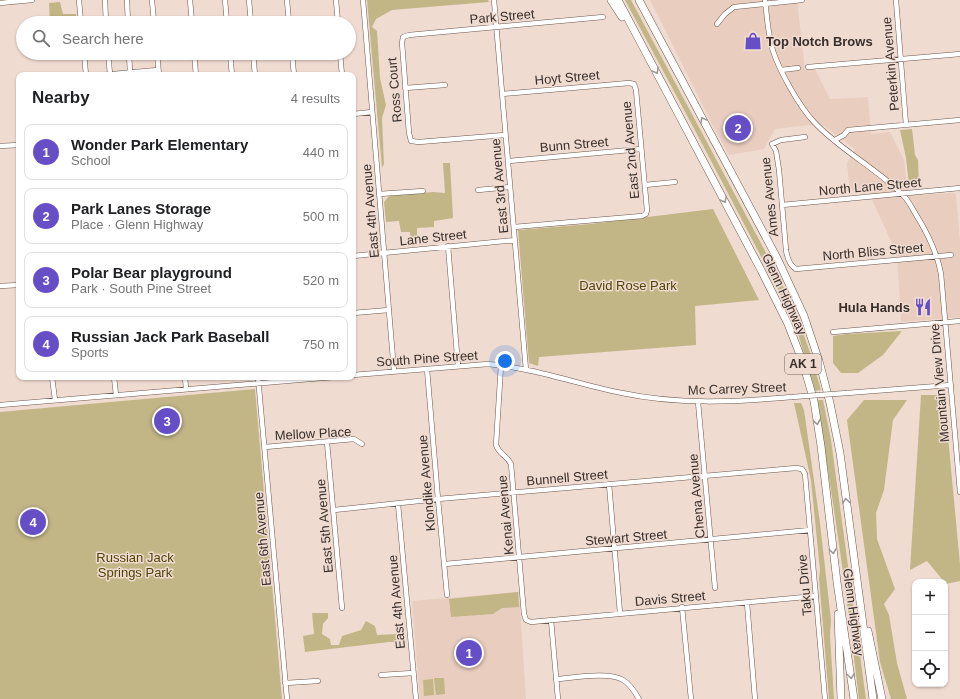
<!DOCTYPE html>
<html lang="en">
<head>
<meta charset="utf-8">
<style>
	body { margin:0; font-family:Arial,sans-serif; background:#f2f2f2; color:#202124 }
	.controls { position:absolute; right:12px; bottom:12px; display:grid; overflow:hidden; border-radius:8px; box-shadow:0 1px 3px #0004 }
	.controls button { width:36px; height:36px; display:grid; place-items:center; padding:0; border:0; border-bottom:1px solid #e0e0e0; background:#fff; color:#202124; font:20px sans-serif }
	.you { position:absolute; left:505px; top:361px; width:14px; height:14px; margin:-10px; border:3px solid #fff; border-radius:50%; background:#1a73e8; box-shadow:0 0 0 6px #1a73e833 }
	.badge { display:grid; place-items:center; width:26px; height:26px; border-radius:50%; background:#664ec7; color:#fff; font-size:13px; font-weight:700 }
	.pin { position:absolute; translate:-50% -50%; border:2px solid #fff; box-shadow:0 1px 4px #0006 }
	.list { margin:0; padding:0; list-style:none }
	h2 { display:flex; justify-content:space-between; align-items:center; height:52px; margin:0; padding:0 16px; font-size:17px }
	h2 small { font-size:13px; font-weight:400; color:#757577 }
	.list li { display:grid; grid-template-columns:26px 1fr auto; gap:12px; align-items:center; box-sizing:border-box; height:56px; margin:0 8px 8px; padding:0 8px; border:1px solid #e0e0e0; border-radius:8px }
	.list b { display:block; font-size:15px; white-space:nowrap }
	.list p { margin:0; font-size:13px; white-space:nowrap; color:#757577 }
	.list em { font-size:13px; font-style:normal; color:#757577 }
	.icon { flex:none; width:22px; height:22px; fill:none; stroke:currentColor; stroke-width:2; stroke-linecap:round; stroke-linejoin:round }
	.map { position:relative; flex:none; width:960px; height:699px; overflow:hidden }
	.search { position:absolute; background:#fff; box-shadow:0 1px 3px #0004; left:16px; top:16px; width:340px; height:44px; display:flex; align-items:center; gap:10px; box-sizing:border-box; padding:0 14px; border-radius:22px; color:#757577; font-size:15px }
	.panel { position:absolute; background:#fff; box-shadow:0 1px 3px #0004; left:16px; top:72px; width:340px; height:308px; border-radius:8px }
	.map>svg:first-child { display:block }
	.built { fill:#e9cdbf }
	.green { fill:#c2b687 }
	.lines { fill:none; stroke-linecap:round; stroke-linejoin:round }
	.minor-casing { stroke:#69574e; stroke-width:5.5 }
	.highway-casing { stroke:#69574e; stroke-width:8 }
	.minor { stroke:#fff; stroke-width:4.5 }
	.highway { stroke:#fff; stroke-width:7 }
	.minor-bridge-casing { stroke:#69574e; stroke-width:5.5; stroke-linecap:butt }
	.minor-bridge { stroke:#fff; stroke-width:4.5 }
	.oneway { stroke:#9b9795 }
	.labels { text-anchor:middle; stroke-width:3; stroke-linejoin:round; paint-order:stroke }
	.shield { fill:#f0dbd1; stroke:#6e635d; stroke-width:1 }
	.shield-label { font-size:12px; font-weight:bold; fill:#372f2b }
	.street-label { font-size:13px; fill:#372f2b; stroke:#f0dbd1 }
	.poi-label { font-size:13px; font-weight:bold; fill:#372f2b; stroke:#f0dbd1; text-anchor:start }
	.park-label { font-size:13px; fill:#504303; stroke:#f0dbd1 }
</style>
</head>
<body>
<div class="map">
<svg width="960" height="699" viewBox="0 0 960 699">
	<rect width="100%" height="100%" fill="#f0dbd1"/>
	<path class="built" d="M650,0H797L805,70L815,69L830,99L868,97L871,134L890,132L904,160L907,187L919,195L952,193L956,194L960,242V317L901,322L897,254L867,189L850,191L847,164L855,149L824,126L810,125L775,129L764,149L729,155L711,122Z
		M519,592L526,699H420L412,601Z"/>
	<path class="green" d="M367,0H488L489,2L392,10L376,19L372,27L377,31L380,78L386,105L382,118L384,164L382,168Z
		M625,0H631L779,277L798,319L811,355L821,390L815,391L796,327L787,306L698,136Z
		M60,2L63,14H76L77,23H50L49,3Z
		M912,129L915,155L918,160L919,186L909,185L906,158L900,130Z
		M443,163H450L453,218L434,221V227L417,228V245L412,246L410,232H401L399,221L386,222L384,202L389,196L433,192L445,193Z
		M713,209L759,300L695,306L696,345L539,357L538,366L529,363L518,230L590,224Z
		M902,331L883,355L858,373H841L833,363V336L846,334Z
		M255,389L282,699H0V412Z
		M921,395H937L945,405L960,564V581L946,584L927,561L910,570Z
		M816,400H823L831,440L866,699H859C847,599 834,499 816,400Z
		M864,400H907L893,420L884,490L876,513L877,539L895,589L884,604L889,615L897,663L907,699H891L880,662L847,420Z
		M794,403H801L804,410L820,523L831,620L830,636L834,699H829L819,578L820,570L811,480Z
		M518,592L519,607L502,608L493,614L451,617L449,599Z
		M312,613H328V618L323,624L322,634L330,639L331,645H339L342,636L361,630L366,621L375,626L377,635L397,634L402,642H389L305,652L303,636L314,634Z
		M444,678L445,694L436,695L434,678Z
		M433,679L434,695L424,696L423,680Z"/>
	<g class="lines">
		<g class="minor-casing">
			<path id="minor" d="M79,0L81,23
				M105,0L106,23
				M127,0L128,23
				M152,0L154,23
				M190,0L192,23
				M225,0L227,23
				M249,0L251,23
				M287,0L289,23
				M336,0L338,23
				M363,0L394,371
				M494,0L526,370
				M765,0C767,17 768,35 773,51C780,72 799,106 814,122C839,149 874,167 901,193C907,198 911,206 915,213C927,232 937,251 941,274L960,492
				M896,0L906,125
				M0,3L32,0
				M717,24L725,14L734,7L802,0
				M84,53L86,75
				M108,53L110,74
				M129,53L130,73
				M157,53L159,75
				M194,53L196,75
				M230,53L232,75
				M253,53L255,75
				M292,53L294,75
				M340,53L342,75
				M808,67L960,54
				M781,70L798,68
				M102,75L158,70
				M405,88L445,85
				M502,94L629,83L634,84L636,90L647,210L646,214L642,216L514,227
				M353,114L372,112
				M505,135L419,142L411,141L409,133L402,43L403,37L409,35L603,17
				M805,137L781,140L772,144L776,151L779,170L786,250C787,257 789,265 796,269L951,255
				M835,140L844,135L848,130L960,120
				M0,146L19,145
				M509,161L641,149
				M645,185L675,182
				M478,190L510,187
				M379,194L423,191
				M782,205L960,188
				M448,246L458,366
				M353,256L515,240
				M0,286L19,285
				M353,313L389,310
				M833,332L960,321
				M501,365L496,445C500,456 506,454 511,464L524,614L526,620L531,622L816,596
				M427,369L438,499L447,595
				M353,375L488,364C534,368 577,384 622,393C678,405 735,402 792,397
				M52,377L55,400
				M114,377L116,395
				M185,377L186,389
				M258,377L287,699
				M847,393L951,385
				M698,402L715,588
				M0,405L334,377
				M327,442L342,608
				M265,447L354,439L362,444
				M609,484L620,613
				M398,504L416,699
				M334,510L438,499L796,468L802,469L805,474L825,699
				M445,564L810,530
				M747,603L755,699
				M682,607L691,699
				M551,620L558,699
				M381,675L413,673
				M556,679C573,678 608,671 623,680C630,684 635,692 639,699
				M285,683L318,681"/>
		</g>
		<g class="highway-casing">
			<path id="highway" d="M611,0L622,17
				M618,0L761,270L788,324L802,360L814,401L821,446L837,582L854,699
				M639,0L777,258L804,316L819,361L830,403L840,453L873,699
				M838,614L841,699
				M868,631L882,699"/>
		</g>
		<use href="#minor" class="minor"/>
		<use href="#highway" class="highway"/>
		<g class="minor-bridge-casing">
			<path id="minor-bridge" d="M792,397L847,393"/>
		</g>
		<use href="#minor-bridge" class="minor-bridge"/>
	</g>
	<defs><path id="oneway-chevron" d="M-2-3.5L2.5 0L-2 3.5" fill="none" stroke-width="1.6" stroke-linecap="round" stroke-linejoin="round"/></defs>
	<g class="oneway">
		<use href="#oneway-chevron" transform="translate(656 71) rotate(62)"/>
		<use href="#oneway-chevron" transform="translate(703 120) rotate(-118)"/>
		<use href="#oneway-chevron" transform="translate(724 200) rotate(62)"/>
		<use href="#oneway-chevron" transform="translate(817 422) rotate(81)"/>
		<use href="#oneway-chevron" transform="translate(846 501) rotate(-98)"/>
		<use href="#oneway-chevron" transform="translate(833 551) rotate(83)"/>
		<use href="#oneway-chevron" transform="translate(851 676) rotate(82)"/>
	</g>
	<defs>
		<g id="shop-bare" transform="scale(1.38)"><path d="M-5-2.5h2.3a2.7 3.5 0 0 1 5.4 0H5L5.5 6h-11ZM-1.5-2.5h3a1.5 2.3 0 0 0-3 0Z" fill="#664ec7" stroke="#f0dbd1" stroke-width="2.5" paint-order="stroke"/></g>
		<g id="restaurant-bare" transform="scale(1.38)"><path d="M-5-6h1v4h1v-4h1v4h1v-4h1v5L-1.5 .5V6h-2V.5L-5-1ZM5-6V6H3V1.5H1.5Q1.5-4 5-6Z" fill="#664ec7" stroke="#f0dbd1" stroke-width="2.5" paint-order="stroke"/></g>
	</defs>
	<g fill-rule="evenodd">
		<use href="#shop-bare" x="753" y="41"/>
		<use href="#restaurant-bare" x="923" y="307"/>
	</g>
	<g class="labels">
		<rect class="shield" x="785" y="354" width="36" height="20" rx="3"/>
		<g class="shield-label">
			<text x="803" y="368">AK 1</text>
		</g>
		<g class="street-label">
			<text transform="translate(502 16) rotate(-5)" y="5">Park Street</text>
			<text transform="translate(890 64) rotate(-95)" y="5">Peterkin Avenue</text>
			<text transform="translate(567 77) rotate(-5)" y="5">Hoyt Street</text>
			<text transform="translate(394 90) rotate(-95)" y="5">Ross Court</text>
			<text transform="translate(574 144) rotate(-5)" y="5">Bunn Street</text>
			<text transform="translate(630 150) rotate(-95)" y="5">East 2nd Avenue</text>
			<text transform="translate(499 186) rotate(-95)" y="5">East 3rd Avenue</text>
			<text transform="translate(870 186) rotate(-5)" y="5">North Lane Street</text>
			<text transform="translate(769 197) rotate(-96)" y="5">Ames Avenue</text>
			<text transform="translate(370 211) rotate(-95)" y="5">East 4th Avenue</text>
			<text transform="translate(433 237) rotate(-6)" y="5">Lane Street</text>
			<text transform="translate(873 251) rotate(-5)" y="5">North Bliss Street</text>
			<text transform="translate(785 294) rotate(65)" y="5">Glenn Highway</text>
			<text transform="translate(427 358) rotate(-4)" y="5">South Pine Street</text>
			<text transform="translate(939 383) rotate(-95)" y="5">Mountain View Drive</text>
			<text transform="translate(737 388) rotate(-2)" y="5">Mc Carrey Street</text>
			<text transform="translate(313 433) rotate(-3)" y="5">Mellow Place</text>
			<text transform="translate(567 477) rotate(-5)" y="5">Bunnell Street</text>
			<text transform="translate(426 483) rotate(-95)" y="5">Klondike Avenue</text>
			<text transform="translate(696 496) rotate(-95)" y="5">Chena Avenue</text>
			<text transform="translate(505 515) rotate(-95)" y="5">Kenai Avenue</text>
			<text transform="translate(324 526) rotate(-95)" y="5">East 5th Avenue</text>
			<text transform="translate(626 537) rotate(-5)" y="5">Stewart Street</text>
			<text transform="translate(262 539) rotate(-95)" y="5">East 6th Avenue</text>
			<text transform="translate(804 585) rotate(-95)" y="5">Taku Drive</text>
			<text transform="translate(670 598) rotate(-5)" y="5">Davis Street</text>
			<text transform="translate(396 602) rotate(-95)" y="5">East 4th Avenue</text>
			<text transform="translate(854 612) rotate(82)" y="5">Glenn Highway</text>
		</g>
		<g class="poi-label">
			<text x="766" y="46">Top Notch Brows</text>
			<text x="910" y="312" text-anchor="end">Hula Hands</text>
		</g>
		<g class="park-label">
			<text x="628" y="290">David Rose Park</text>
			<text x="135" y="562">Russian Jack<tspan x="135" dy="15">Springs Park</tspan></text>
		</g>
	</g>
</svg>
<div class="controls">
<button>+</button>
<button>−</button>
<button><svg class="icon" aria-label="locate" viewBox="0 0 24 24"><circle cx="12" cy="12" r="6"/><path d="M12 2v4M12 18v4M2 12h4M18 12h4"/></svg></button>
</div>
<div class="you"></div>
<div class="pin badge" style="left:469px;top:653px">1</div>
<div class="pin badge" style="left:738px;top:128px">2</div>
<div class="pin badge" style="left:167px;top:421px">3</div>
<div class="pin badge" style="left:33px;top:522px">4</div>
<div class="search"><svg class="icon" aria-label="search" viewBox="0 0 24 24"><circle cx="10" cy="10" r="6"/><path d="M15 15l6 6"/></svg>Search here</div>
<section class="panel">
<h2>Nearby<small>4 results</small></h2>
<ul class="list">
<li><span class="badge">1</span><div><b>Wonder Park Elementary</b><p>School</p></div><em>440 m</em></li>
<li><span class="badge">2</span><div><b>Park Lanes Storage</b><p>Place · Glenn Highway</p></div><em>500 m</em></li>
<li><span class="badge">3</span><div><b>Polar Bear playground</b><p>Park · South Pine Street</p></div><em>520 m</em></li>
<li><span class="badge">4</span><div><b>Russian Jack Park Baseball</b><p>Sports</p></div><em>750 m</em></li>
</ul>
</section>
</div>
</body>
</html>
